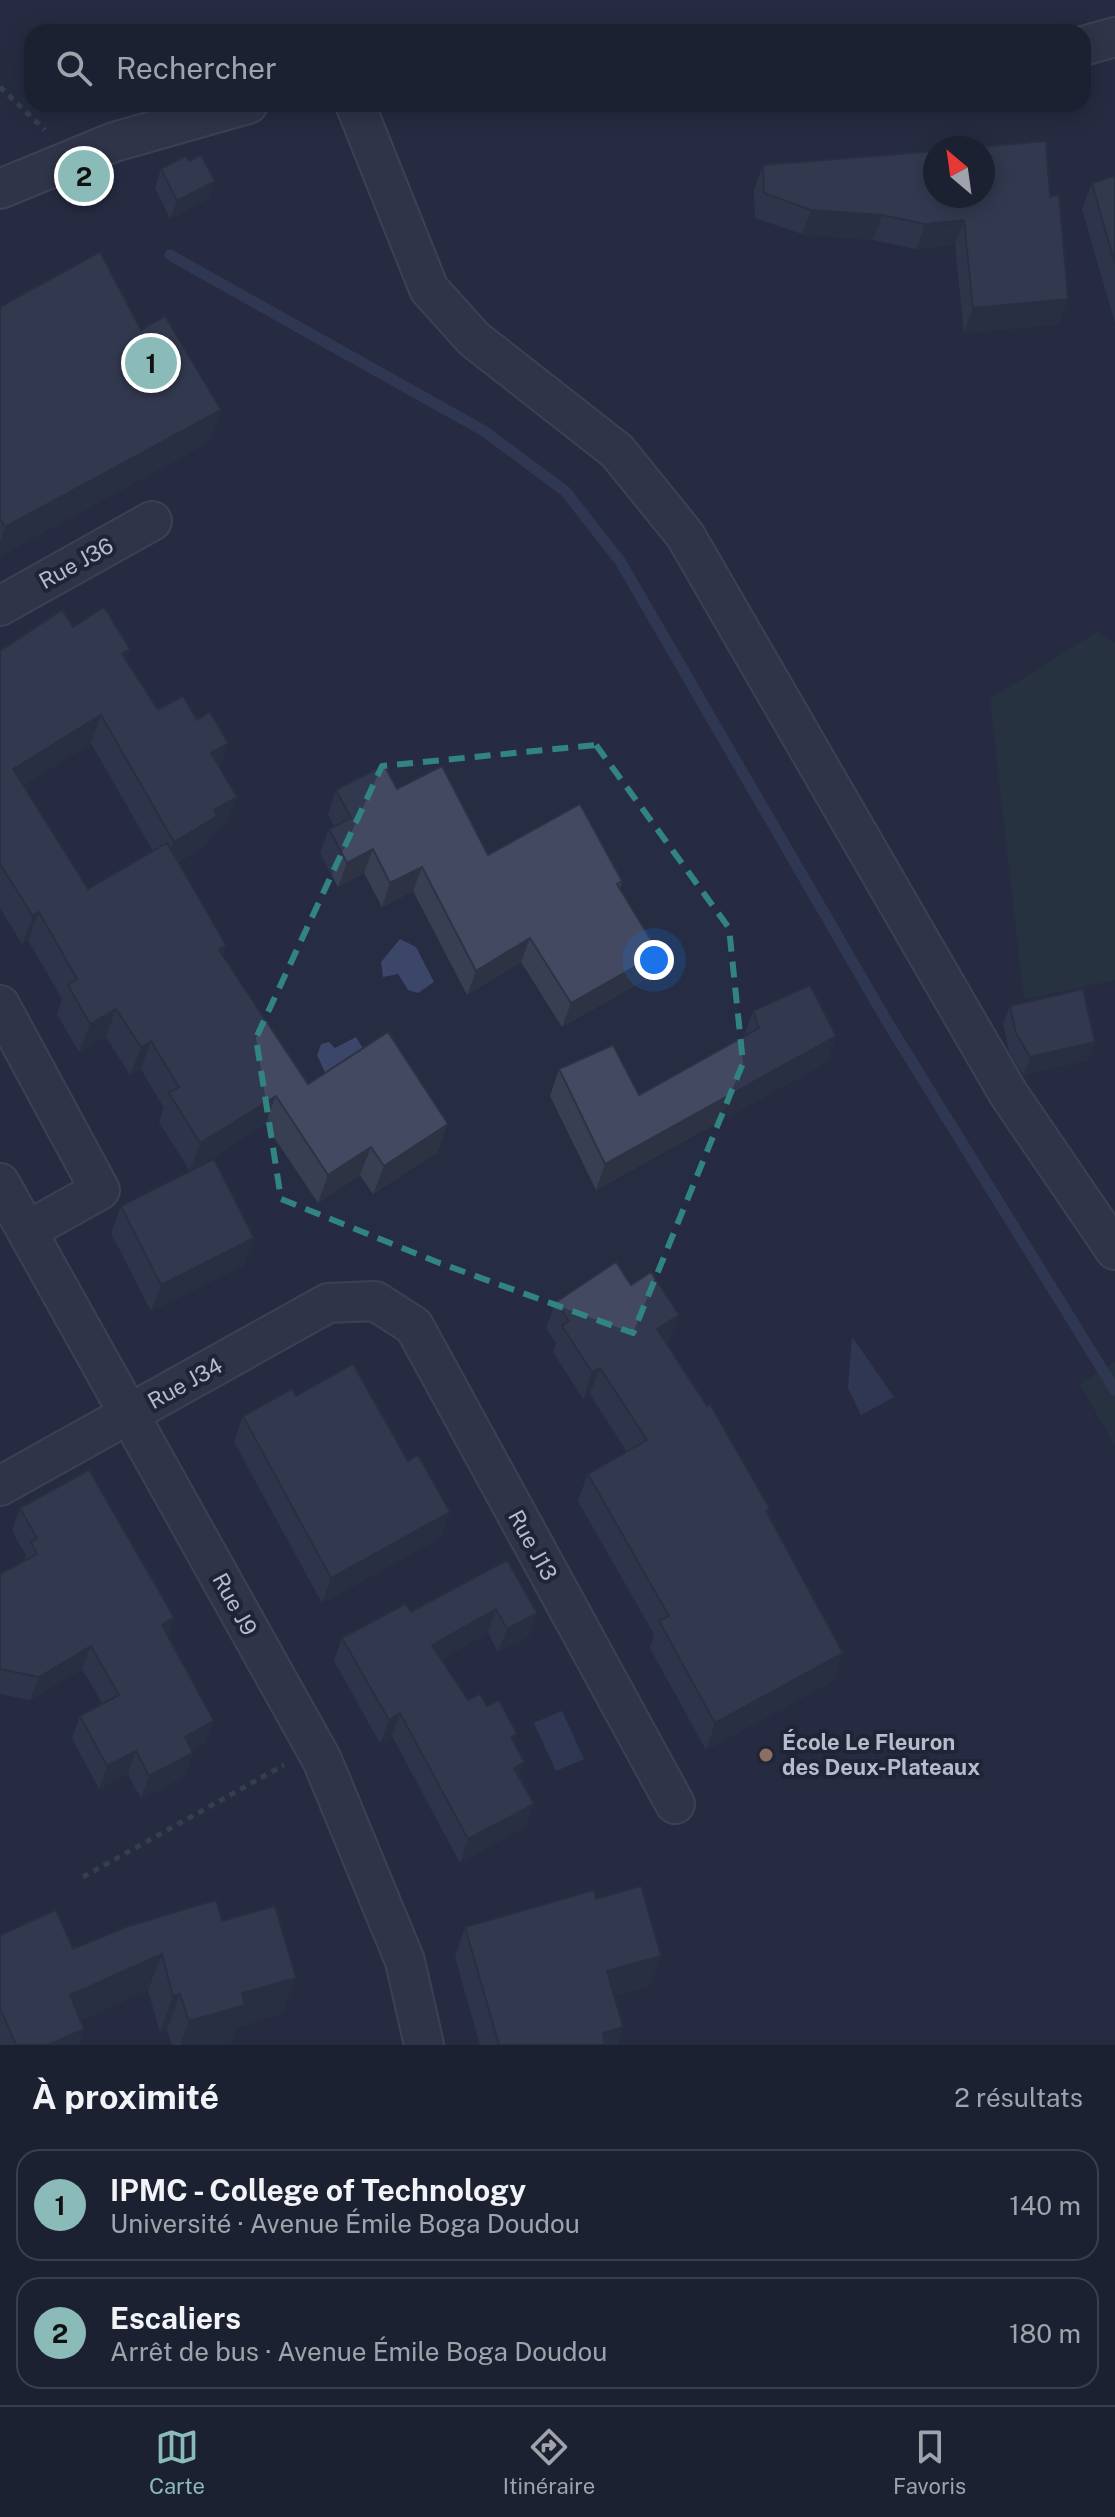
<!DOCTYPE html>
<html lang="fr">
<head>
<meta charset="utf-8">
<style>
	body { margin:0; font-family:"Public Sans",sans-serif; background:#292e3d; color:#f1f3f6 }
	.compass { position:absolute; left:923px; top:136px; width:72px; height:72px; border-radius:50%; background:#1c2131; box-shadow:0 4px 20px #0003; rotate:331deg }
	.you { position:absolute; left:654px; top:960px; width:28px; height:28px; margin:-20px; border:6px solid #fff; border-radius:50%; background:#1a73e8; box-shadow:0 0 0 12px #1a73e833 }
	.badge { display:grid; place-items:center; width:52px; height:52px; border-radius:50%; background:#8bbbb9; color:#111; font-size:26px; font-weight:700 }
	.pin { position:absolute; translate:-50% -50%; border:4px solid #fff; box-shadow:0 2px 8px #0006 }
	.list { margin:0; padding:0; list-style:none }
	h2 { display:flex; justify-content:space-between; align-items:center; height:104px; margin:0; padding:0 32px; font-size:34px }
	h2 small { font-size:26px; font-weight:400; color:#a0a3ab }
	.list li { display:grid; grid-template-columns:52px 1fr auto; gap:24px; align-items:center; box-sizing:border-box; height:112px; margin:0 16px 16px; padding:0 16px; border:2px solid #3a3e4d; border-radius:24px }
	.list b { display:block; font-size:30px; white-space:nowrap }
	.list p { margin:0; font-size:26px; white-space:nowrap; color:#a0a3ab }
	.list em { font-size:26px; font-style:normal; color:#a0a3ab }
	.icon { flex:none; width:44px; height:44px; fill:none; stroke:currentColor; stroke-width:2; stroke-linecap:round; stroke-linejoin:round }
	.map { position:relative; flex:none; width:1115px; height:2045px; overflow:hidden }
	.search { position:absolute; background:#1c2131; box-shadow:0 4px 20px #0003; left:24px; right:24px; top:24px; height:88px; display:flex; align-items:center; gap:20px; box-sizing:border-box; padding:0 28px; border-radius:24px; color:#a0a3ab; font-size:30px }
	.sheet { height:360px; background:#1c2131 }
	nav { display:flex; justify-content:space-around; align-items:center; box-sizing:border-box; height:112px; border-top:2px solid #3a3e4d; background:#1c2131; font-size:22px; color:#a0a3ab }
	nav a { display:grid; justify-items:center; gap:4px }
	nav .on { color:#8bbbb9 }
	.map>svg:first-child { display:block }
	.green { fill:#283a42 }
	.water { fill:#3c4669 }
	.lines { fill:none; stroke-linecap:round; stroke-linejoin:round }
	.stream { stroke:#3c4669; stroke-width:11 }
	.minor-casing { stroke:#555a6b; stroke-width:42 }
	.path { stroke:#46575e; stroke-width:5; stroke-dasharray:6 6; stroke-linecap:butt }
	.minor { stroke:#3a3f51; stroke-width:38 }
	.wall { fill:#393f53; fill-rule:evenodd }
	.shaded-wall { fill:#2e3344 }
	.building { fill:#424961; stroke:#2e3344; stroke-width:2 }
	.marked { fill:none; stroke:#318481; stroke-width:6; stroke-dasharray:16 10; stroke-linejoin:round }
	.education-dot { fill:#8d6e63; stroke:#1f2436; stroke-width:3 }
	.labels { text-anchor:middle; stroke-width:8; stroke-linejoin:round; paint-order:stroke }
	.street-label { font-size:22px; fill:#b7bbcb; stroke:#1f2436 }
	.poi-label { font-size:22px; font-weight:bold; fill:#b7bbcb; stroke:#1f2436; text-anchor:start }
</style>
</head>
<body>
<div class="map">
<svg width="1115" height="2045" viewBox="0 0 1115 2045">
	<rect width="100%" height="100%" fill="#262c41"/>
	<path class="green" d="M1097,632L1115,643V980L1024,999L990,699Z
		M1115,1362V1446L1080,1384Z"/>
	<path class="water" d="M400,939L416,947L434,982L418,993L408,990L398,974L383,977L381,962Z
		M356,1037L368,1057L328,1079L317,1055L321,1044L329,1042L335,1048Z
		M852,1337L894,1397L861,1415L848,1388Z
		M562,1711L584,1759L556,1771L534,1723Z"/>
	<g class="lines">
		<path class="stream" d="M170,255L484,431L565,491L620,561L888,1023L1115,1390"/>
		<g class="minor-casing">
			<path id="minor" d="M1083,46L1115,37
				M355,104L429,289L474,339L617,451L685,535L1008,1093L1115,1250
				M0,189L114,142L248,104
				M0,606L152,521
				M0,1005L100,1190L27,1231
				M0,1183L322,1760L405,1961L424,2045
				M0,1486L328,1303L375,1301L414,1326L675,1804"/>
		</g>
		<path class="path" d="M0,87L45,130
			M83,1877L284,1765"/>
		<use href="#minor" class="minor"/>
	</g>
	<path class="wall" d="M189,161L215,181L208,199L170,219L155,188L161,169Z
		M763,165L1050,197L1059,324L964,333L955,244L916,249L873,240L802,234L755,218L754,190Z
		M1115,176V323L1082,209L1092,183Z
		M0,307L141,330L221,410L209,442L0,556Z
		M73,627L126,661L158,710L219,767L226,825L211,835L207,844L178,862L226,945L223,955L308,1084L438,1152L373,1194L360,1175L318,1203L265,1124L192,1170L244,1265L151,1311L111,1233L121,1206L190,1171L159,1122L164,1108L141,1069L130,1075L106,1037L79,1052L57,1014L62,999L28,940L22,944L0,908V651ZM91,743L153,851L88,889L23,785Z
		M397,789L488,855L622,881L620,888L659,953L650,977L562,1027L521,962L467,995L413,891L382,907L364,873L338,887L320,853L329,829L334,827L328,814L336,790Z
		M1010,1006L1088,1060L1023,1075L1009,1051L1003,1024Z
		M753,1011L836,1036L827,1062L596,1190L550,1096L559,1069L639,1095L744,1036Z
		M631,1285L679,1315L669,1341L666,1343L770,1509L767,1514L834,1680L706,1750L650,1648L654,1634L578,1501L588,1474L627,1452L590,1394L583,1399L553,1352L556,1343L546,1328L556,1302Z
		M296,1396L408,1461L450,1512L440,1538L322,1603L234,1442L243,1416Z
		M20,1508L174,1617L168,1636L205,1743L192,1751L185,1776L141,1799L128,1774L99,1789L72,1738L80,1716L102,1703L82,1669L30,1700L0,1694V1574L24,1561L26,1555L12,1531Z
		M507,1560L529,1636L498,1652L488,1633L441,1659L468,1700L487,1706L513,1743L525,1827L460,1863L392,1736L380,1743L334,1661L342,1638L411,1612Z
		M596,1899L650,1986L614,1996L623,2027L617,2045H480L455,1957L465,1927Z
		M222,1921L282,2014L237,2027L232,2042L220,2045H172L167,2030L160,2032L148,1990L81,2020L78,2045H0V1935L73,1949Z"/>
	<path class="shaded-wall" d="M215,181L208,199L170,219L177,201Z
		M811,210L882,215L873,240L802,234Z
		M964,220L955,244L916,249L925,224Z
		M1068,299L1059,324L964,333L973,308Z
		M221,410L209,442L0,556V542L5,527Z
		M130,649L120,678L122,654Z
		M101,715L91,743L3,798L13,769Z
		M228,743L218,771L211,753Z
		M237,797L226,825L211,835L207,844L164,870L174,842L214,810Z
		M373,849L364,873L338,887L347,863Z
		M422,867L413,891L382,907L390,883Z
		M39,912L28,940L22,944L33,916Z
		M530,938L521,962L467,995L476,971Z
		M226,945L216,973L219,950Z
		M659,953L650,977L562,1027L571,1003Z
		M116,1009L106,1037L79,1052L90,1024Z
		M836,1036L827,1062L596,1190L605,1164Z
		M151,1041L141,1069L130,1075L141,1047Z
		M1095,1042L1088,1060L1023,1075L1030,1057Z
		M276,1096L265,1124L190,1171L200,1143Z
		M448,1124L438,1152L373,1194L384,1166Z
		M371,1147L360,1175L318,1203L328,1175Z
		M254,1238L244,1265L151,1311L161,1285Z
		M679,1315L669,1341L648,1355L657,1329Z
		M600,1368L590,1394L583,1399L592,1372Z
		M450,1512L440,1538L322,1603L331,1578Z
		M496,1609L488,1633L424,1668L432,1645Z
		M537,1613L529,1636L498,1652L507,1629Z
		M174,1617L166,1640L162,1625Z
		M91,1646L82,1669L30,1700L39,1677Z
		M843,1653L834,1680L706,1750L715,1723Z
		M400,1713L392,1736L380,1743L389,1720Z
		M214,1721L205,1743L177,1759L185,1737Z
		M136,1751L128,1774L99,1789L107,1766Z
		M193,1753L185,1776L141,1799L149,1776Z
		M524,1762L516,1786L514,1768Z
		M534,1804L525,1827L460,1863L468,1839Z
		M162,1954L148,1990L56,2031L70,1995Z
		M661,1956L650,1986L596,2001L607,1971Z
		M296,1978L282,2014L237,2027L232,2042L220,2045H180L189,2021L242,1993Z
		M180,1994L167,2030L160,2032L173,1996Z
		M623,2027L617,2045H598L603,2033Z
		M84,2029L78,2045H48Z"/>
	<path class="building" d="M1046,141L1050,197L1059,194L1068,299L973,308L964,220L925,224L882,215L811,210L764,193L763,165L935,151V196H983V148H969Z
		M201,155L215,181L177,201L161,169L186,156L189,161Z
		M1115,176V264L1092,183Z
		M100,252L141,330L165,316L221,410L5,527L0,518V307Z
		M104,607L130,649L122,654L158,710L183,696L197,720L210,712L228,743L211,753L237,797L214,810L217,816L174,842L101,715L13,769L88,889L167,843L226,945L219,950L308,1084L388,1032L448,1124L384,1166L371,1147L328,1175L276,1096L200,1143L169,1093L179,1087L151,1041L141,1047L116,1009L90,1024L68,985L77,979L39,912L33,916L0,864V651L62,610L73,627Z
		M384,765L397,789L442,766L488,855L580,804L622,881L617,884L659,953L571,1003L530,938L476,971L422,867L390,883L373,849L347,863L329,829L351,818L336,790Z
		M810,985L836,1036L605,1164L559,1069L613,1045L639,1095L759,1028L753,1011Z
		M1083,989L1095,1042L1030,1057L1016,1033L1010,1006Z
		M214,1159L254,1238L161,1285L121,1206Z
		M616,1262L631,1285L651,1272L679,1315L657,1329L707,1406L710,1404L770,1509L766,1511L843,1653L715,1723L659,1621L669,1616L588,1474L647,1440L600,1368L592,1372L562,1326L569,1321L556,1302Z
		M353,1364L408,1461L418,1455L450,1512L331,1578L243,1416L292,1389L296,1396Z
		M89,1470L174,1617L162,1625L214,1721L185,1737L193,1753L149,1776L136,1751L107,1766L80,1716L119,1695L91,1646L39,1677L0,1669V1574L37,1554L31,1542L37,1538L20,1508Z
		M507,1560L537,1613L507,1629L496,1609L432,1645L468,1700L480,1694L487,1706L499,1700L517,1734L511,1737L524,1762L514,1768L534,1804L468,1839L400,1713L389,1720L342,1638L405,1604L411,1612Z
		M641,1886L661,1956L607,1971L623,2027L603,2033L605,2045H499L465,1927L594,1890L596,1899Z
		M216,1900L222,1921L275,1906L296,1978L242,1993L245,2005L189,2021L180,1994L173,1996L162,1954L70,1995L84,2029L48,2045H16L0,2008V1935L56,1910L73,1949L126,1927Z"/>
	<path d="M0 0H1115V2045H0ZM596,745L729,928L743,1063L633,1333L437,1262L281,1199L256,1038L382,766Z" fill="#262c41" fill-opacity=".55" fill-rule="evenodd"/>
	<path class="marked" d="M596,745L729,928L743,1063L633,1333L437,1262L281,1199L256,1038L382,766Z"/>
	<circle class="education-dot" cx="766" cy="1755" r="8"/>
	<g class="labels">
		<g class="street-label">
			<text transform="translate(76 563) rotate(-29)" y="8">Rue J36</text>
			<text transform="translate(185 1383) rotate(-29)" y="8">Rue J34</text>
			<text transform="translate(533 1545) rotate(61)" y="8">Rue J13</text>
			<text transform="translate(235 1604) rotate(61)" y="8">Rue J9</text>
		</g>
		<g class="poi-label">
			<text x="782" y="1750">École Le Fleuron<tspan x="782" dy="25">des Deux-Plateaux</tspan></text>
		</g>
	</g>
</svg>
<svg class="compass" viewBox="-18 -18 36 36"><path d="M0-13l5 13h-10z" fill="#e53935"/><path d="M0 13l5-13h-10z" fill="#a0a3ab"/></svg>
<div class="you"></div>
<div class="pin badge" style="left:151px;top:363px">1</div>
<div class="pin badge" style="left:84px;top:176px">2</div>
<div class="search"><svg class="icon" aria-label="search" viewBox="0 0 24 24"><circle cx="10" cy="10" r="6"/><path d="M15 15l6 6"/></svg>Rechercher</div>
</div>
<section class="sheet">
<h2>À proximité<small>2 résultats</small></h2>
<ul class="list">
<li><span class="badge">1</span><div><b>IPMC - College of Technology</b><p>Université · Avenue Émile Boga Doudou</p></div><em>140 m</em></li>
<li><span class="badge">2</span><div><b>Escaliers</b><p>Arrêt de bus · Avenue Émile Boga Doudou</p></div><em>180 m</em></li>
</ul>
</section>
<nav>
<a class="on"><svg class="icon" aria-label="map" viewBox="0 0 24 24"><path d="M3 6l6-2 6 2 6-2v14l-6 2-6-2-6 2zM9 4v14M15 6v14"/></svg>Carte</a>
<a><svg class="icon" aria-label="directions" viewBox="0 0 24 24"><path d="M12 3l9 9-9 9-9-9zM9 14v-3h6M13 9l2 2-2 2"/></svg>Itinéraire</a>
<a><svg class="icon" aria-label="saved" viewBox="0 0 24 24"><path d="M7 4h10v16l-5-4-5 4z"/></svg>Favoris</a>
</nav>
</body>
</html>
